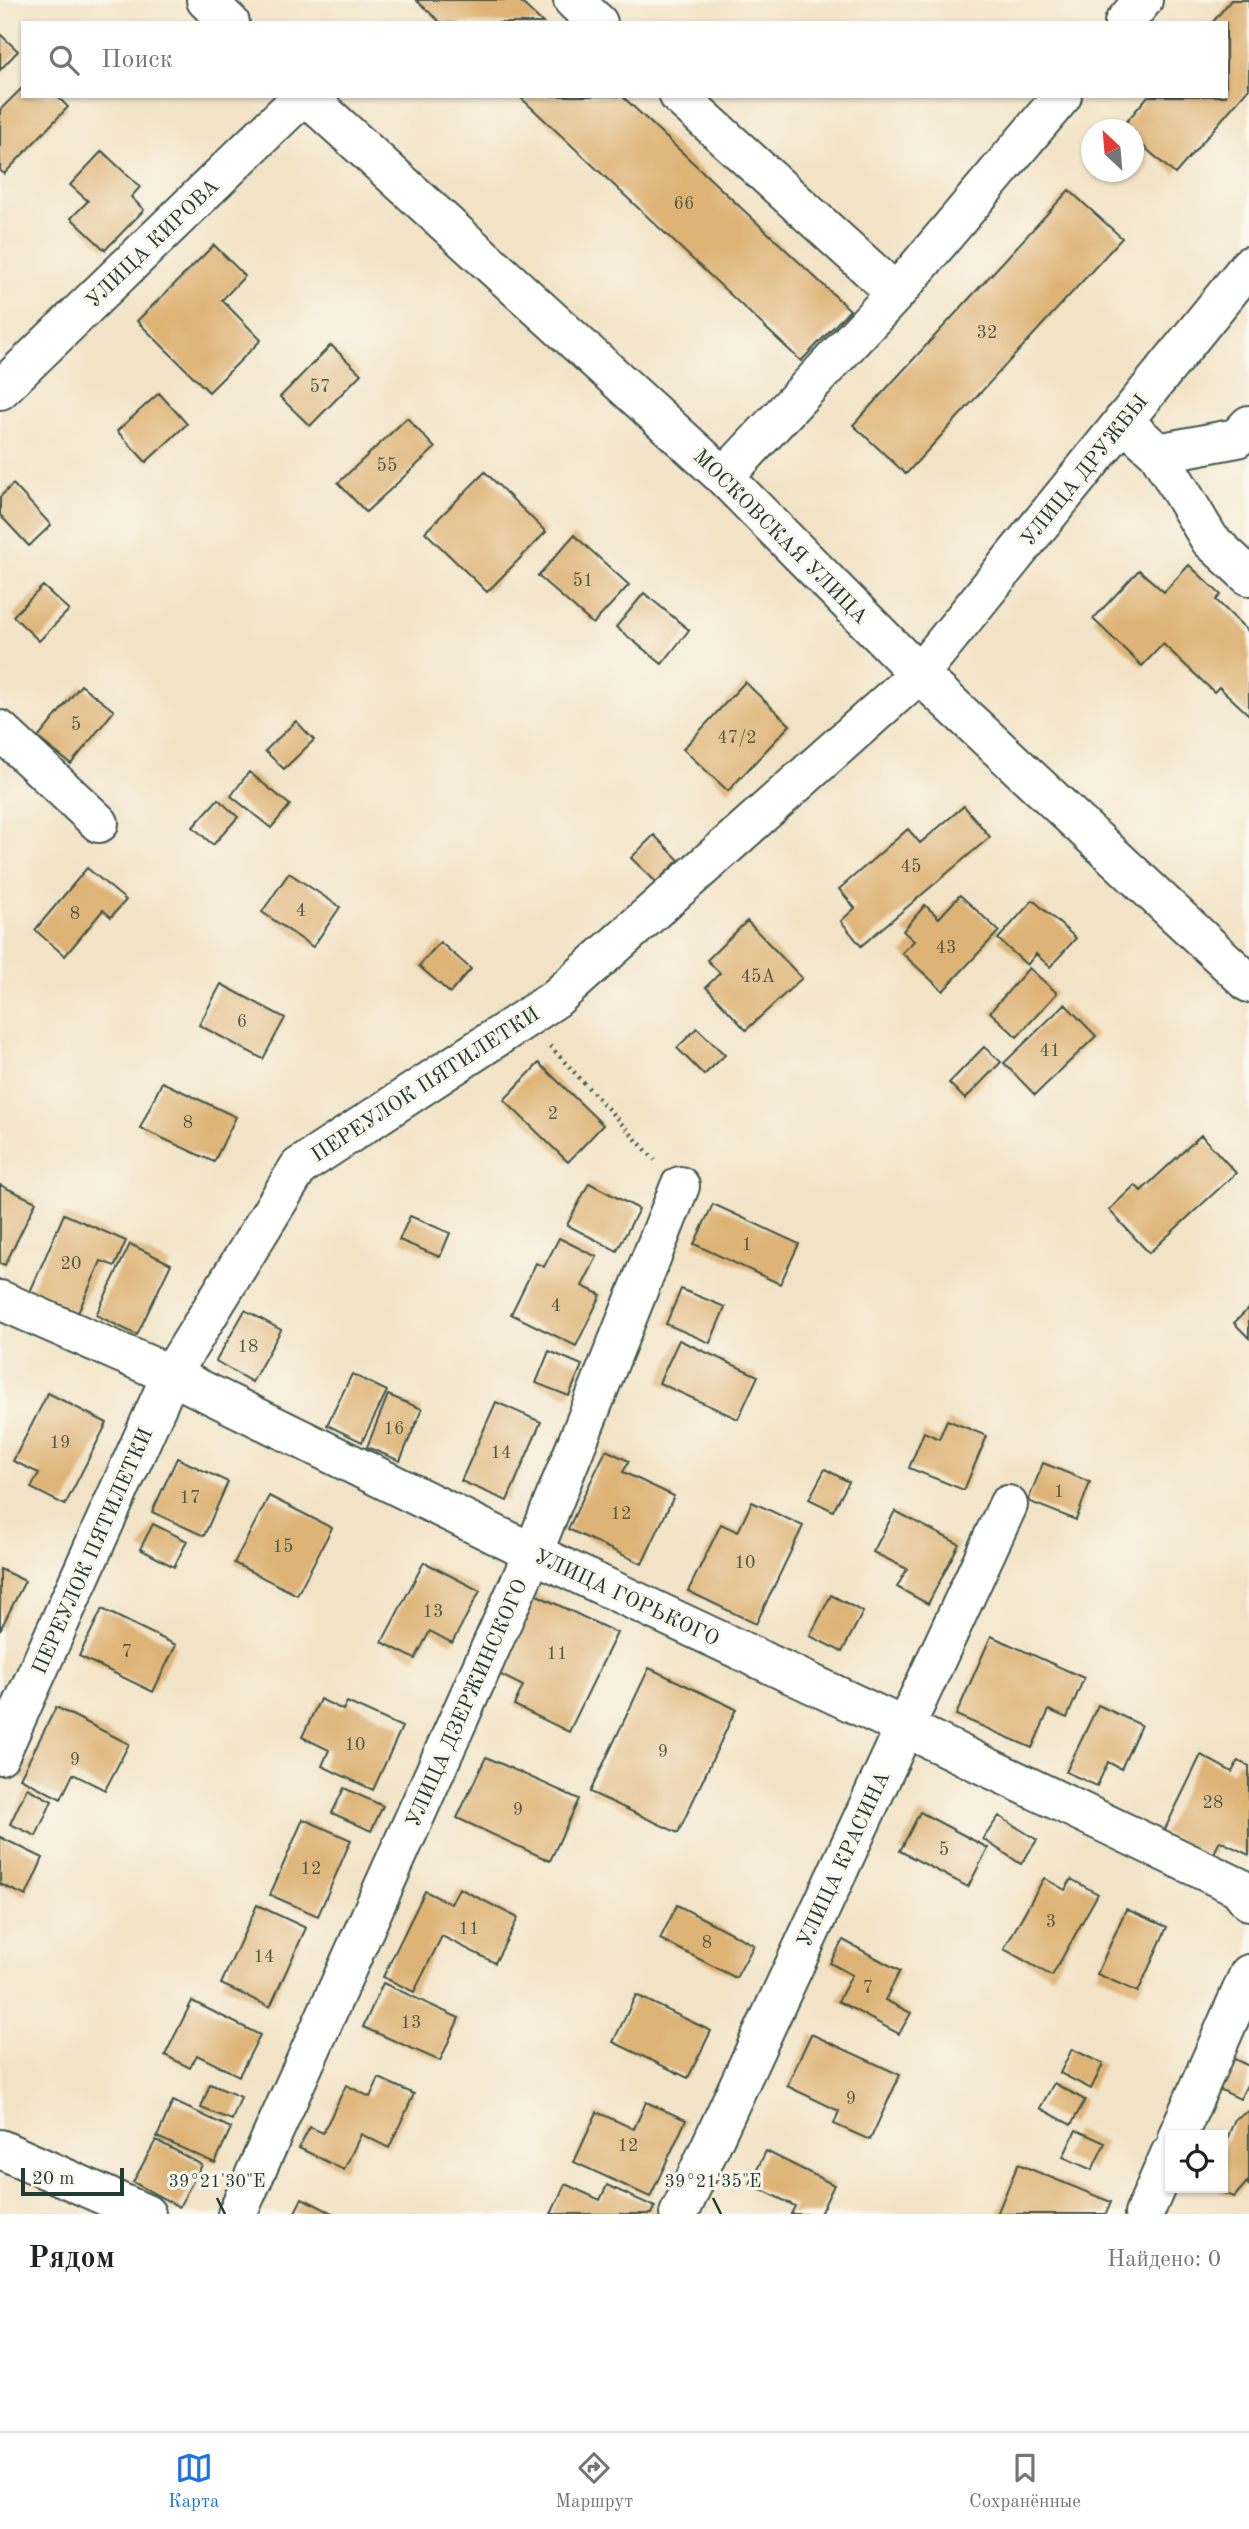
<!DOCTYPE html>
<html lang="ru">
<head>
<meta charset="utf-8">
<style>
	body { margin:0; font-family:"Old Standard TT",serif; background:#f2f2f2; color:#202124 }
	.controls { position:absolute; right:21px; bottom:21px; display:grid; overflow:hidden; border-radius:0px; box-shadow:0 2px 5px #0004 }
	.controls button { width:63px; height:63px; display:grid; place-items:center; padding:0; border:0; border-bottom:2px solid #e0e0e0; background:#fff; color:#202124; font:35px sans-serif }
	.compass { position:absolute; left:1081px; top:119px; width:63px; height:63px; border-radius:50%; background:#fff; box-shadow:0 2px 5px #0004; rotate:334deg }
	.scale { position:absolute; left:21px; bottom:18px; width:103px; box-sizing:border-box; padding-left:7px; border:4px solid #1f3d34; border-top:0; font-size:19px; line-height:24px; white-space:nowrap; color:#1f3d34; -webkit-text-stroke:5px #fbf7ec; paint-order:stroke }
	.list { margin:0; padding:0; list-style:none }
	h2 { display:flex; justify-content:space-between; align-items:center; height:91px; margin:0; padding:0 28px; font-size:30px }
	h2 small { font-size:23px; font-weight:400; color:#757577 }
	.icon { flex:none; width:38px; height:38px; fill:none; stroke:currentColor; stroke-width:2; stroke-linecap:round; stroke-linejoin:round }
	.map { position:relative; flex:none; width:1249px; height:2214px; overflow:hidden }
	.search { position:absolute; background:#fff; box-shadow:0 2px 5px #0004; left:21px; right:21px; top:21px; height:77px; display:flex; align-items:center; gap:18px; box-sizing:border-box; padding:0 24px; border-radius:0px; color:#757577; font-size:26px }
	.sheet { height:217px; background:#fff }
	nav { display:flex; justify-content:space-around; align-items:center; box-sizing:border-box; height:98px; border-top:2px solid #e0e0e0; background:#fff; font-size:19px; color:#757577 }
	nav a { display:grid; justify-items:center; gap:4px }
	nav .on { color:#1a73e8 }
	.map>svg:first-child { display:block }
	.building { fill:#deb376 }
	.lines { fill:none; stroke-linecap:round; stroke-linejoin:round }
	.minor-casing { stroke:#3f564a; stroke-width:42 }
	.path { stroke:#3f564a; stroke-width:4.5; stroke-dasharray:2 5; stroke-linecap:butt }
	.minor { stroke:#fff; stroke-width:38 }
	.ticks { fill:none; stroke:#1f3d34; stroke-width:2.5 }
	.labels { text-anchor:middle; stroke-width:6; stroke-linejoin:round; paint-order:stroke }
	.number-label { font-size:18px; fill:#4f5a44 }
	.street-label { font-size:21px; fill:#1f3d34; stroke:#fbf7ec }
	.ticks-label { font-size:18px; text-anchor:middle; fill:#1f3d34; stroke:#fbf7ec; stroke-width:6; stroke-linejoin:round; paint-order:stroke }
</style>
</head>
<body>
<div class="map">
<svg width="1249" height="2214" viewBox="0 0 1249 2214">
	<rect width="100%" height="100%" fill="#fbf7ec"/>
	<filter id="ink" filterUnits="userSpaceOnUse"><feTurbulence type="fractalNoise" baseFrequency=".0143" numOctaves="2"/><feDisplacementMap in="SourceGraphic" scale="14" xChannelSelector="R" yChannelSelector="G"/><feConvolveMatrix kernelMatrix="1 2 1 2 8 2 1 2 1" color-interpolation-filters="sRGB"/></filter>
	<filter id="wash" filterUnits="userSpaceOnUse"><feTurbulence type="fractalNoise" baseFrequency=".00686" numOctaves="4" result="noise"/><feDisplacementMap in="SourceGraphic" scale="28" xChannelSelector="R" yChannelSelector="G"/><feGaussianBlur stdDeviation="1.57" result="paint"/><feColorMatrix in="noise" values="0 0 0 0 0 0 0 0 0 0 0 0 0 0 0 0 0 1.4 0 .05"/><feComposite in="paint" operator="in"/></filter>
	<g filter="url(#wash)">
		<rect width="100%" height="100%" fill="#f2e3c6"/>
		<g id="blocks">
			<path class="building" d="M416,0H519L543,23H441Z
				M1231,0H1249V88L1175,174L1134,138V130L1121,128L1148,96H1226V23H1212Z
				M0,34L18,51L0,70Z
				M23,87V96H57L68,107L4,174L0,170V110Z
				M519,96H622L850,310L801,361Z
				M102,151L140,187L131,197L144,210L105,250L71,218L88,201L70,185Z
				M1069,190L1122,238L906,474L853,425Z
				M214,245L245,276L222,300L261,340L209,392L137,321Z
				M331,345L361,374L310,426L280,397Z
				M159,393L187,424L146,462L117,431Z
				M407,418L435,448L366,512L338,483Z
				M485,472L546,532L487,592L425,532Z
				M13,484L51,525L29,546L0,515V497Z
				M574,535L629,585L593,624L538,576Z
				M1189,565L1221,595L1216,600L1249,632V715L1219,687L1214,692L1163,644L1142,666L1093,619L1139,570L1164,592Z
				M43,586L69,610L39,641L13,616Z
				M644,593L689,630L662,664L616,627Z
				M745,682L790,725L728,791L683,749Z
				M81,685L114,711L71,764L38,738Z
				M296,721L314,740L284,769L265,751Z
				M249,772L290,805L271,828L231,796Z
				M218,799L238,817L213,845L193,827Z
				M964,806L990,837L861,946L841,921L855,908L839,889L908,829L920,843Z
				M654,835L679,860L656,882L631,858Z
				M87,868L126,900L111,917L103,910L65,956L35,930Z
				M289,873L340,907L313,947L262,912Z
				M960,895L999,931L943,991L902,953L914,941L903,931L925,905L939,918Z
				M1033,900L1076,938L1050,967L1036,954L1027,965L998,939Z
				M747,921L802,978L746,1030L706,987L720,973L707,960Z
				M440,942L471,969L450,993L419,966Z
				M1029,968L1057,993L1017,1037L990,1012Z
				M221,984L285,1018L263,1059L199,1025Z
				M1065,1004L1096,1036L1035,1095L1004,1063Z
				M697,1028L725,1055L704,1075L677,1048Z
				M984,1047L1001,1062L965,1099L949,1083Z
				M539,1063L603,1125L568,1162L504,1100Z
				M162,1082L236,1117L214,1162L140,1128Z
				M1201,1135L1236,1173L1149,1253L1109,1210L1135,1185L1141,1191Z
				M589,1183L639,1209L617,1251L567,1225Z
				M0,1185L36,1202L5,1265L0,1263Z
				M713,1204L799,1244L780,1284L694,1244Z
				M64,1214L126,1241L115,1266L101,1261L78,1313L30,1292Z
				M410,1216L450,1233L440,1257L399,1240Z
				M559,1238L597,1257L582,1286L601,1295L576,1346L511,1314L536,1263L544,1267Z
				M130,1244L171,1264L137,1335L96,1315Z
				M681,1289L725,1307L710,1343L666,1324Z
				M1249,1308V1338L1234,1323Z
				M245,1310L281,1330L252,1382L216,1361Z
				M679,1340L758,1376L738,1419L659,1383Z
				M549,1351L582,1365L569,1396L536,1383Z
				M352,1374L387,1391L362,1442L327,1425Z
				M48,1393L107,1423L65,1505L31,1488L39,1473L13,1461Z
				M388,1395L422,1409L400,1461L367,1447Z
				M496,1402L541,1422L507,1501L461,1481Z
				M947,1420L987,1436L964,1490L909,1468L924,1432L939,1439Z
				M606,1450L629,1461L623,1472L674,1496L642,1564L568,1529Z
				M177,1458L228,1482L204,1536L152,1512Z
				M1043,1463L1090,1482L1076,1520L1028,1501Z
				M825,1469L849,1482L833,1511L809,1499Z
				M269,1496L332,1528L297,1595L234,1563Z
				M752,1502L803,1526L756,1624L688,1591L721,1524L738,1532Z
				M895,1511L959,1544L928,1604L897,1587L907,1569L873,1552Z
				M153,1524L187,1541L174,1567L140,1549Z
				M424,1562L480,1591L452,1643L430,1631L415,1659L382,1642Z
				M0,1569L25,1581L0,1630Z
				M535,1594L617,1633L569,1732L514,1705L523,1686L497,1673Z
				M831,1595L863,1612L842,1652L810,1636Z
				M102,1609L176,1645L153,1692L79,1656Z
				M991,1636L1084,1678L1067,1718L1049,1710L1032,1748L956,1715Z
				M649,1668L736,1709L678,1833L590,1792Z
				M320,1699L343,1710L347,1702L402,1727L373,1790L322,1766L329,1750L302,1737Z
				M1098,1705L1141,1725L1121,1769L1108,1762L1097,1786L1066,1772Z
				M56,1707L129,1744L105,1790L73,1774L61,1799L20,1778Z
				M1201,1755L1232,1772L1238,1761L1249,1766V1855L1220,1841L1212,1857L1163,1833Z
				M486,1757L579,1799L550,1861L457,1818Z
				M27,1788L52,1801L36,1836L10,1824Z
				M344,1788L383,1806L371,1831L332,1813Z
				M920,1812L988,1848L968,1887L900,1851Z
				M999,1816L1037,1840L1021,1864L983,1839Z
				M303,1819L351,1840L318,1916L270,1895Z
				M0,1837L43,1858L26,1896L0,1884Z
				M1044,1878L1065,1890L1071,1879L1098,1894L1052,1976L1004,1949Z
				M459,1888L518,1918L495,1963L442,1936L414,1992L383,1977L425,1891L451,1904Z
				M257,1905L306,1928L270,2007L221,1984Z
				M677,1905L754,1945L736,1978L660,1939Z
				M1126,1909L1167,1927L1138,1992L1097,1974Z
				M843,1940L900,1971L885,2000L911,2013L899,2034L838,2001L852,1975L830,1963Z
				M383,1983L459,2018L440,2061L363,2027Z
				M636,1995L711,2031L688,2078L613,2042Z
				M192,2001L260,2035L239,2076L197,2055L190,2068L165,2055Z
				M811,2034L900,2075L870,2140L834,2124L839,2111L787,2086Z
				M1072,2049L1103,2064L1091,2089L1060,2073Z
				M1232,2058L1249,2066V2081L1240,2099L1217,2088Z
				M379,2078L414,2094L389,2148L361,2134L344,2170L299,2148L310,2127L323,2133L346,2085L370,2097Z
				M1054,2083L1085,2100L1071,2125L1040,2108Z
				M210,2084L241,2097L232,2120L201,2108Z
				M173,2101L231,2128L215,2163L157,2137Z
				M646,2102L686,2120L650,2197L574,2162L597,2112L634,2129Z
				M1249,2111V2186L1247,2182L1234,2197L1211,2188H1223V2149L1235,2119Z
				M1076,2130L1105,2143L1092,2170L1063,2157Z
				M156,2140L202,2165L179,2207L133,2182Z
				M766,2151L834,2185L820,2214H791L795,2206L750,2184Z
				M1018,2164L1111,2202L1106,2214H997Z
				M565,2184L600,2200L607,2185L655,2207L652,2214H551Z
				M302,2198L334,2214H294Z"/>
		</g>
	</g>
	<g filter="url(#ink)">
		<use href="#blocks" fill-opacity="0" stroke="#3f564a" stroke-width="2"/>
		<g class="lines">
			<g class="minor-casing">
				<path id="minor" d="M206,0L230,23
					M573,0L598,23
					M1124,23L1143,0
					M306,96L724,477L919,674L1249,983
					M679,96L896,293
					M0,390L303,96
					M1123,421L1158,453L1210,540L1249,576
					M1158,453L1237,438L1249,425
					M724,477L896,293L1062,96
					M0,730L99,823
					M0,1300L171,1375L533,1553L904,1727L1238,1887L1249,1901
					M0,1755L171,1375L299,1167L555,999L919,674L1249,266
					M1178,2135L1249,1974
					M0,2149L146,2214
					M237,2214L533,1553L680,1186
					M679,2214L1008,1505
					M1144,2214L1170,2154"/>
			</g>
			<path class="path" d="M550,1046L655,1160"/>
			<use href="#minor" class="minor"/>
		</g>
	</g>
	<path class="ticks" d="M217,2198L225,2214M713,2198L721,2214"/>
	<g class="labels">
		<g class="number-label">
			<text x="684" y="209">66</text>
			<text x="987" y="338">32</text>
			<text x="320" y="392">57</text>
			<text x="387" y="471">55</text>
			<text x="583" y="586">51</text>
			<text x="76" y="730">5</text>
			<text x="737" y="743">47/2</text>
			<text x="911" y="872">45</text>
			<text x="301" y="916">4</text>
			<text x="75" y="919">8</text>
			<text x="946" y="953">43</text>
			<text x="758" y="982">45А</text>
			<text x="242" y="1027">6</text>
			<text x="1050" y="1056">41</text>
			<text x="553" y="1119">2</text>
			<text x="188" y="1128">8</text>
			<text x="747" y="1250">1</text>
			<text x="71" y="1269">20</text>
			<text x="556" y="1311">4</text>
			<text x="248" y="1352">18</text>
			<text x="394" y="1434">16</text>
			<text x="60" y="1448">19</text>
			<text x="501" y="1458">14</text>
			<text x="1059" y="1497">1</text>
			<text x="190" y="1503">17</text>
			<text x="621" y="1519">12</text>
			<text x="283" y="1552">15</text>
			<text x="745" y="1568">10</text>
			<text x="433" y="1617">13</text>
			<text x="127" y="1657">7</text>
			<text x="557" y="1659">11</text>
			<text x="355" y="1750">10</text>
			<text x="663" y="1757">9</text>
			<text x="75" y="1765">9</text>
			<text x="1213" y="1808">28</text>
			<text x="518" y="1815">9</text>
			<text x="944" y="1855">5</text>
			<text x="311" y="1874">12</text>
			<text x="1051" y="1927">3</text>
			<text x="469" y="1934">11</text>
			<text x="707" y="1948">8</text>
			<text x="264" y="1962">14</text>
			<text x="868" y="1993">7</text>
			<text x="411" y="2028">13</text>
			<text x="851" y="2104">9</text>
			<text x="628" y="2151">12</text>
		</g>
		<g class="street-label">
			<text transform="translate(152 243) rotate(-44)" y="7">УЛИЦА КИРОВА</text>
			<text transform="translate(1084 470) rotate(-51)" y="7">УЛИЦА ДРУЖБЫ</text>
			<text transform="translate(781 536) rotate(45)" y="7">МОСКОВСКАЯ УЛИЦА</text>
			<text transform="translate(425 1084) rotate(-33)" y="7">ПЕРЕУЛОК ПЯТИЛЕТКИ</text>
			<text transform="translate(92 1551) rotate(-66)" y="7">ПЕРЕУЛОК ПЯТИЛЕТКИ</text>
			<text transform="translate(627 1597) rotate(25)" y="7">УЛИЦА ГОРЬКОГО</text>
			<text transform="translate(466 1703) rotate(-66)" y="7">УЛИЦА ДЗЕРЖИНСКОГО</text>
			<text transform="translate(843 1859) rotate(-65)" y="7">УЛИЦА КРАСИНА</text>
		</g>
	</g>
	<g class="ticks-label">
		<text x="217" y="2187">39°21'30"E</text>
		<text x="713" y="2187">39°21'35"E</text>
	</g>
</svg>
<div class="controls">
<button><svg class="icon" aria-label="locate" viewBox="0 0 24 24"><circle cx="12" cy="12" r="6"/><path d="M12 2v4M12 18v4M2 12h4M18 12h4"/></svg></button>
</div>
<svg class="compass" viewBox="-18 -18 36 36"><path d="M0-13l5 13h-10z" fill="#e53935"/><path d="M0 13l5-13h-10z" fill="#757577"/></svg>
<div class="scale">20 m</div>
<div class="search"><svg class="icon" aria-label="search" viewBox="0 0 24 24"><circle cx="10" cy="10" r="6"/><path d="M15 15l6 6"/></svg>Поиск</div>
</div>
<section class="sheet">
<h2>Рядом<small>Найдено: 0</small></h2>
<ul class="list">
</ul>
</section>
<nav>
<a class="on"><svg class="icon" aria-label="map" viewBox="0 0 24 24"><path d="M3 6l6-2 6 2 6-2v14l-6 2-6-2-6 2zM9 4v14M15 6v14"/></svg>Карта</a>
<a><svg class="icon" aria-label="directions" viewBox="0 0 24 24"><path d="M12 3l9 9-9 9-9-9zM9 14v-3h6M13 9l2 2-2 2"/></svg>Маршрут</a>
<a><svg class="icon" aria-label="saved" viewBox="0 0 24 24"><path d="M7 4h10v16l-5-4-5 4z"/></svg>Сохранённые</a>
</nav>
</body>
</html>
